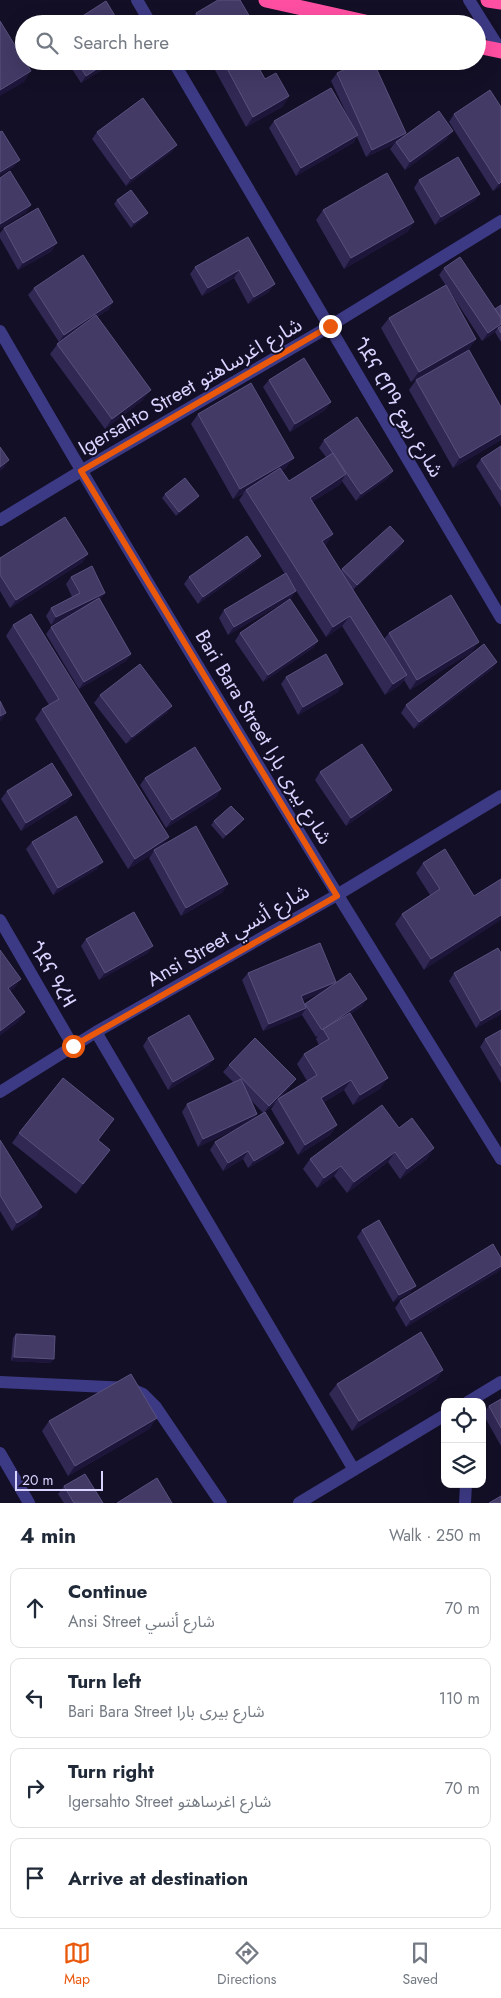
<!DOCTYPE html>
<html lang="en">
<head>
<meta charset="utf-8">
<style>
	body { margin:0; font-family:Jost,"Noto Sans Arabic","Noto Sans Ethiopic",sans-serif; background:#f2f2f3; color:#1f2937 }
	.controls { position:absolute; right:15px; bottom:15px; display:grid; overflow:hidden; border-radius:10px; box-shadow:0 5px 20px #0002 }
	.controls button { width:45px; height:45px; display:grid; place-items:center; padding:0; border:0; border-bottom:1px solid #e0e1e3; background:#fff; color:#1f2937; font:25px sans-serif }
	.scale { position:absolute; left:15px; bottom:12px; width:88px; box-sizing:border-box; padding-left:5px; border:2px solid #d9d4ff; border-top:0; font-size:14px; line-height:18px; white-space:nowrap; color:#d9d4ff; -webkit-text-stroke:4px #130f26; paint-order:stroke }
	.stop { position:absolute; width:15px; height:15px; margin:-11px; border:4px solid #ea580c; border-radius:50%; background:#fff }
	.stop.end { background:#ea580c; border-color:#fff; box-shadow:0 1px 5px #0008 }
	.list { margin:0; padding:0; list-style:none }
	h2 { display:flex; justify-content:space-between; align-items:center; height:65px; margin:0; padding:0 20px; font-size:21px }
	h2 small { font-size:16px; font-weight:400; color:#747a83 }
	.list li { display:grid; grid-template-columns:32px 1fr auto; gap:15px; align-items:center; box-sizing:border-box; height:80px; margin:0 10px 10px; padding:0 10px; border:1px solid #e0e1e3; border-radius:10px }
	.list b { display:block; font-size:19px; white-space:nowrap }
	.list p { margin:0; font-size:16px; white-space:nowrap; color:#747a83 }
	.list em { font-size:16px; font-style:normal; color:#747a83 }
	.icon { flex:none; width:28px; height:28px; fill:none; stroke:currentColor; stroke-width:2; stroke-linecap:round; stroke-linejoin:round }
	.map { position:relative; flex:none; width:501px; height:1503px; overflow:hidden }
	.search { position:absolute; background:#fff; box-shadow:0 5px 20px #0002; left:15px; right:15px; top:15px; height:55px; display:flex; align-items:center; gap:12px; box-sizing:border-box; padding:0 18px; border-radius:28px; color:#747a83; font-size:19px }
	.sheet { height:425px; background:#fff }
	nav { display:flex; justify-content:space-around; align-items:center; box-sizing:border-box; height:70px; border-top:1px solid #e0e1e3; background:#fff; font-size:14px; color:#747a83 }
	nav a { display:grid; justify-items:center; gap:2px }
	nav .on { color:#ea580c }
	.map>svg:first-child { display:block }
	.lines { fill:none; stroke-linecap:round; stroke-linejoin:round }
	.street { stroke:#3d3a85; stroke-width:12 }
	.highway { stroke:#ff4fa3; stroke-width:15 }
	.wall { fill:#312854; fill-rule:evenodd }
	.shaded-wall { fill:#1d163a }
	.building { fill:#433a66; stroke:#5a527e }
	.route { stroke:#ea580c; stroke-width:6 }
	.labels { text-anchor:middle; stroke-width:4; stroke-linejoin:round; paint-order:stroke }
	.street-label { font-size:20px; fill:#d9d4ff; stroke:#130f26 }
</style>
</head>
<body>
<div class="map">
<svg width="501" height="1503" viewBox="0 0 501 1503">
	<rect width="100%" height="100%" fill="#130f26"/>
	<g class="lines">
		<path class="street" d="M137,0L151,24
			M469,0L501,51
			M173,61L501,618
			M0,331C161,610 331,885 501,1159
			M0,520L81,471L330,326L501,221
			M0,920L73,1046
			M96,1032L354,1470
			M0,1092L96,1032L337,895L501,796
			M0,1382L129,1388L143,1394L156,1407L221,1503
			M468,1402L501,1382
			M0,1453L29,1503
			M299,1503L445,1415
			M465,1503L466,1484"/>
		<path class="highway" d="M266,0L374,24
			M488,0L501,2
			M477,46L501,51"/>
	</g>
	<path class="wall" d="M196,13L254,24H189V23Z
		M67,61H116L81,83Z
		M210,61H255L265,79L289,96L282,107L246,127Z
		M337,73L406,133L405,135L447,139L405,170L390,149L394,144L366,157L357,137L353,143L296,176L269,128L274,121L349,119L331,81Z
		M454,114L501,186L493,191L449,122Z
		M97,132L177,145L171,152L126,186L92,139Z
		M419,180L480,194L474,201L435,225L414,188Z
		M117,200L148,213L145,217L131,228L114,204Z
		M323,210L414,222L407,232L344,269L316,220Z
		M4,228L52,251L18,270L0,238V233Z
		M248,237L269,292L248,304L234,278L202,296L190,274L195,267Z
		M444,268L495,309L501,305V342L495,332L482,341L439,275Z
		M34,288L113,302L108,310L97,317L143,400L105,429L50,354L59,342L28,295Z
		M389,318L476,339L469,349L411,382L381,328Z
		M269,380L331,402L325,410L290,432L263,387Z
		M416,380L501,407V440L453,468L409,390Z
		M198,414L286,468L282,470L289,481L326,457L319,448L324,440L393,471L388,478L356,501L342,481L339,485L312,502L333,534L325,545L341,571L342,569L404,541L399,549L353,590L384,639L389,633L472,652L410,690L404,680L400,685L385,695L342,626L326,637L295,589L291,598L228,635L219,618L224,610L285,574L239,500L244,493L233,499L191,424Z
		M501,446V507L476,466L481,459Z
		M165,494L196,500L176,516L162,498Z
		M0,558L83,562L10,608L0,591Z
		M255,563L198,604L184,584L189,577Z
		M71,577L105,593L100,599L131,654L126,661L79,689L46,634L51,627L72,614L51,625L46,616L51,608L72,597L66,584Z
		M13,625L164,845L223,892L181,916L149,858L152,854L128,869L35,719L42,709L49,705L6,636Z
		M240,633L318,641L313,648L263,682L235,641Z
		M497,662L492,669L414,729L401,713L406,705Z
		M286,677L338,692L298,715L281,684Z
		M100,695L172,706L167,713L126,744L94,703Z
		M320,772L387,797L346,826L315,780Z
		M145,778L221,789L216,797L166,828L140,785Z
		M7,791L72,795L67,802L21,831L1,799Z
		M214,821L241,823L223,839L211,825Z
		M32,842L97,869L53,895L26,849Z
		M423,863L474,896L501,879L424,970L395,924L402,914L430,895L416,873Z
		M86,939L148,953L99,980L81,946Z
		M501,953V1014L476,1028L449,981L454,973Z
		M248,973L334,984L362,1006L350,1014L381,1088L353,1105L344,1090L324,1102L337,1125L330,1135L298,1155L271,1109L276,1102L265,1112L284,1143L279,1150L248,1168L243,1159L223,1171L210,1150L215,1142L244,1125L198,1147L182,1112L187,1104L233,1082L223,1072L229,1065L296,1079L290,1087L280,1097L307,1081L297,1064L304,1054L319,1045L316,1039L318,1036L316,1037L302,1015L263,1031L242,980ZM320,993L304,1004L303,1000ZM251,1100L263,1113L253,1120L257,1114Z
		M501,1030V1083L480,1047L485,1039Z
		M148,1038L214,1059L208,1066L168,1090L143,1046Z
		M114,1119L98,1140L110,1150L76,1194L12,1143L19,1133Z
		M399,1128L427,1159L400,1179L388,1162L347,1193L334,1176L317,1188L303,1169L310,1159Z
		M0,1140L37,1215L12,1231L0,1211Z
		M362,1230L410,1293L393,1302L357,1237Z
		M499,1271L406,1327L395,1308L400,1301Z
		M16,1334L51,1363L11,1361L13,1338Z
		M443,1370L436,1380L352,1431L329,1394L337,1384Z
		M501,1399V1446L483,1414L489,1406Z
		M157,1418L149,1429L68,1476L42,1431L49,1421Z
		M64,1486L103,1503H64L58,1494Z"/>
	<path class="shaded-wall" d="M109,61H116L81,83L86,76Z
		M31,71L24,82L0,96V90Z
		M289,96L282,107L246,127L253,117Z
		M453,131L447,139L405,170L410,162Z
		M406,133L401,141L396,142L394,144L366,157L372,150Z
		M358,135L353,143L296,176L301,168Z
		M177,145L171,152L126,186L131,179Z
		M20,160L14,167L0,176V172Z
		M501,182V186L493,191L499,184Z
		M480,194L474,201L435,225L441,217Z
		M31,205L26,213L0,229V224Z
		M148,213L145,217L131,228L134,223Z
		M414,222L407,232L344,269L351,258Z
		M57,243L52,251L18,270L23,263Z
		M239,270L234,278L202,296L208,288Z
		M275,284L269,292L248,304L254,297Z
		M113,302L108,310L59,342L64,335Z
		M501,324V326L498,328L495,332L482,341L488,333Z
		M476,339L469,349L411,382L419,372Z
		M151,390L143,400L105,429L112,419Z
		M331,402L325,410L290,432L295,424Z
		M501,434V440L453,468L460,458Z
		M294,458L286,468L247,491L246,490L243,493L233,499L240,489Z
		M9,460L4,468L0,471V467Z
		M393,471L388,478L356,501L361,494Z
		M346,474L339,485L303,508L310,498Z
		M199,496L196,500L176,516L179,512Z
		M333,534L326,545L315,552L322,541Z
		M404,541L399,549L351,592L357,585Z
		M88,554L83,562L10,608L16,600Z
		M261,556L255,563L198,604L203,597Z
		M296,591L291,598L228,635L234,627Z
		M105,593L99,600L51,625L56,617Z
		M350,616L342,626L326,637L333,627Z
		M318,641L313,648L263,682L268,675Z
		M479,642L472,652L410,690L417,680Z
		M131,654L126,661L79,689L84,682Z
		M497,662L492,669L414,729L419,722Z
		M407,675L400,685L385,695L393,684Z
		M343,684L338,692L298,715L303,707Z
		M172,706L167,713L126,744L132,737Z
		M6,713L1,721H0V716Z
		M221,789L216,797L166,828L172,820Z
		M392,790L387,797L346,826L351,818Z
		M72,795L67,802L21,831L26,823Z
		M244,819L241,823L223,839L226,835Z
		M169,837L162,848L154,850L152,854L128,869L135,859Z
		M103,862L97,869L53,895L58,888Z
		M228,884L223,892L181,916L186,908Z
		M501,915V920L424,970L431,959Z
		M153,946L148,953L99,980L105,973Z
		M21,979L14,989L1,998L8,988Z
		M336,982L330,989L296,1003L301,996Z
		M367,999L362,1006L325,1031L323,1029L316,1037L322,1030Z
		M306,1008L301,1016L263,1031L269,1024Z
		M501,1009V1014L476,1028L481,1021Z
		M25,1012L18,1022L0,1036V1031Z
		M214,1059L208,1066L168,1090L173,1082Z
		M388,1078L381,1088L353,1105L360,1095Z
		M296,1079L290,1087L263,1114L269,1106Z
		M351,1080L344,1090L314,1108L321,1098Z
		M257,1114L252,1121L198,1147L203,1139Z
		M337,1125L330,1135L298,1155L305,1145Z
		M284,1143L279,1150L248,1168L254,1161Z
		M434,1148L427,1159L400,1179L407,1169Z
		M110,1150L103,1160L76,1194L83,1184Z
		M248,1151L243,1159L223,1171L228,1163Z
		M395,1152L388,1162L347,1193L354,1182Z
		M341,1166L334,1176L317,1188L324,1178Z
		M42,1207L37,1215L12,1231L17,1223Z
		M501,1266V1269L499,1271L406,1327L411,1320Z
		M416,1286L410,1293L393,1302L399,1295Z
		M14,1357L54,1359L51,1363L11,1361Z
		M443,1370L436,1380L352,1431L359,1421Z
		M157,1418L149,1429L68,1476L75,1466Z"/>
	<path class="building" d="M218,0H240L254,24H202L196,13Z
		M106,1L120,24H70Z
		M0,21L24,60V61H25L31,71L0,90Z
		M77,61H109L86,76Z
		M223,61H255L265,79L276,73L289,96L253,117Z
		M362,61H373L406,133L372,150L337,73Z
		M331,88L358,135L301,168L274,121Z
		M490,90L501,107V182L499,184L454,114Z
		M143,98L177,145L131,179L97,132Z
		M439,111L453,131L410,162L396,142Z
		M2,131L20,160L0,172V132Z
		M458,157L480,194L441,217L419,180Z
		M10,171L31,205L0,224V178Z
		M387,173L414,222L351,258L323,210Z
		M131,190L148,213L134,223L117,200Z
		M38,208L57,243L23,263L4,228Z
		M248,237L275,284L254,297L239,270L208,288L195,267Z
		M83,255L113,302L64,335L34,288Z
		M460,257L501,318V324L488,333L444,268Z
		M446,285L476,339L419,372L389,318Z
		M501,305V318L495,309Z
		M96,315L151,390L112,419L57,344Z
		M501,326V333L498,328Z
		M469,350L501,407V434L460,458L416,380Z
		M304,358L331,402L295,424L269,380Z
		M251,383L294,458L240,489L198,414Z
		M357,417L393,471L361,494L324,440Z
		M501,446V490L481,459Z
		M0,447L9,460L0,467Z
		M333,453L346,474L310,498L333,534L322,541L407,675L393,684L350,616L333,627L246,490L280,468L289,481Z
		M185,478L199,496L179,512L165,494Z
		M65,517L88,554L16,600L0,575V558Z
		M390,526L404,541L357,585L342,569Z
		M247,536L261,556L203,597L189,577Z
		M92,566L105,593L56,617L51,608L80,593L71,577Z
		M286,573L296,591L234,627L224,610Z
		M451,595L479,642L417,680L389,633Z
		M99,598L131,654L84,682L51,627Z
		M290,599L318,641L268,675L240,633Z
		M31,614L169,837L135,859L42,709L59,699L13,625Z
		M484,644L497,662L419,722L406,705Z
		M326,654L343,684L303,707L286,677Z
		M140,664L172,706L132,737L100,695Z
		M0,701L6,713L0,716Z
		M362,744L392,790L351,818L320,772Z
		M195,747L221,789L172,820L145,778Z
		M52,763L72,795L26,823L7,791Z
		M231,806L244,819L226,835L214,821Z
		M76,816L103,862L58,888L32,842Z
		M196,826L228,884L186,908L154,850Z
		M445,849L474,896L501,879V915L431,959L402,914L440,889L423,863Z
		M134,912L153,946L105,973L86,939Z
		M320,943L336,982L301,996L306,1008L269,1024L248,973Z
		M498,948L501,953V1009L481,1021L454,973Z
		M0,950L21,979L8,988L25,1012L0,1031Z
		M350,973L367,999L322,1030L305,1004Z
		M350,1013L388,1078L360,1095L351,1080L321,1098L337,1125L305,1145L278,1099L317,1075L304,1054L329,1039L323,1029Z
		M189,1015L214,1059L173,1082L148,1038Z
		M501,1030V1066L485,1039Z
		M255,1038L296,1079L269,1106L229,1065Z
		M63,1078L114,1119L98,1140L110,1150L83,1184L19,1133Z
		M241,1079L257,1114L203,1139L187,1104Z
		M382,1105L399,1128L412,1118L434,1148L407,1169L395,1152L354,1182L341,1166L324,1178L310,1159Z
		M265,1112L284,1143L254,1161L248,1151L228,1163L215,1142Z
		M0,1140L42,1207L17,1223L0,1195Z
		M379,1220L416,1286L399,1295L362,1230Z
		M493,1244L501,1258V1266L411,1320L400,1301Z
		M421,1332L443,1370L359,1421L337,1384Z
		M16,1334L55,1336L54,1359L14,1357Z
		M131,1374L157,1418L75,1466L49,1421Z
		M501,1399V1428L489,1406Z
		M85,1474L103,1503H74L64,1486Z
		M157,1478L172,1503H117Z
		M501,1496V1503H489Z"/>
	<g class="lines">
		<path class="route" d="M73,1046L337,896L81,471L330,326"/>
	</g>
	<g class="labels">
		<g class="street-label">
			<text transform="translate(190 386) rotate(-30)" y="7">Igersahto Street شارع اغرساهتو</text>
			<text transform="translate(399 407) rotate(60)" y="7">ጎደና ሮቦዓ شارع ربوع</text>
			<text transform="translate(264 737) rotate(59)" y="7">Bari Bara Street شارع بيرى بارا</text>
			<text transform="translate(228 935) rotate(-30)" y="7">Ansi Street شارع أنسي</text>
			<text transform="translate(53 974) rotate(60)" y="7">ጎደና ዓረዛ</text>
		</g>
	</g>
</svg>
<div class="controls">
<button><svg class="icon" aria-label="locate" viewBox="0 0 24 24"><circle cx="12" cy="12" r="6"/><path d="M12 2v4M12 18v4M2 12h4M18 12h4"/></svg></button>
<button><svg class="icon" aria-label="layers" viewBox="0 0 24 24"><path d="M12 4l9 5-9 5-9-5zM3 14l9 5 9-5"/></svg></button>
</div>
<div class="scale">20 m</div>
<div class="stop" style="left:73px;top:1046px"></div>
<div class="stop end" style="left:330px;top:326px"></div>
<div class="search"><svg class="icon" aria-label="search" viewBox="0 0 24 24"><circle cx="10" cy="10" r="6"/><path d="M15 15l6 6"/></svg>Search here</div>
</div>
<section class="sheet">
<h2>4 min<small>Walk · 250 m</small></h2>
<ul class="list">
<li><svg class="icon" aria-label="ahead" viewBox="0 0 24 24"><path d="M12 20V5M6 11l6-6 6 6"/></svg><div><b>Continue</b><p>Ansi Street شارع أنسي</p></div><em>70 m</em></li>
<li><svg class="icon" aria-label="left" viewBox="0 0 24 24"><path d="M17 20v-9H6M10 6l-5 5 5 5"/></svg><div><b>Turn left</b><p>Bari Bara Street شارع بيرى بارا</p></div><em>110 m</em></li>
<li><svg class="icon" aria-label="right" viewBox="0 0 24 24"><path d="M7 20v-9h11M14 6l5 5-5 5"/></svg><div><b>Turn right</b><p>Igersahto Street شارع اغرساهتو</p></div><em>70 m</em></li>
<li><svg class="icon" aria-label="arrive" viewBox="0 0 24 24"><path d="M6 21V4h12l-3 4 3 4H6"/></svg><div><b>Arrive at destination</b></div></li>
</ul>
</section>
<nav>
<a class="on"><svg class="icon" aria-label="map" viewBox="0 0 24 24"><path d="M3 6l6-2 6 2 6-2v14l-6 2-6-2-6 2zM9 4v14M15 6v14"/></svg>Map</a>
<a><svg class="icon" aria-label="directions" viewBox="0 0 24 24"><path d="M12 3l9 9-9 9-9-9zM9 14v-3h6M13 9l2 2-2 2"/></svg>Directions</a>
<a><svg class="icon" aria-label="saved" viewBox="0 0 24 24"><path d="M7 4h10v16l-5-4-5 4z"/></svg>Saved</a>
</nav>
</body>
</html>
